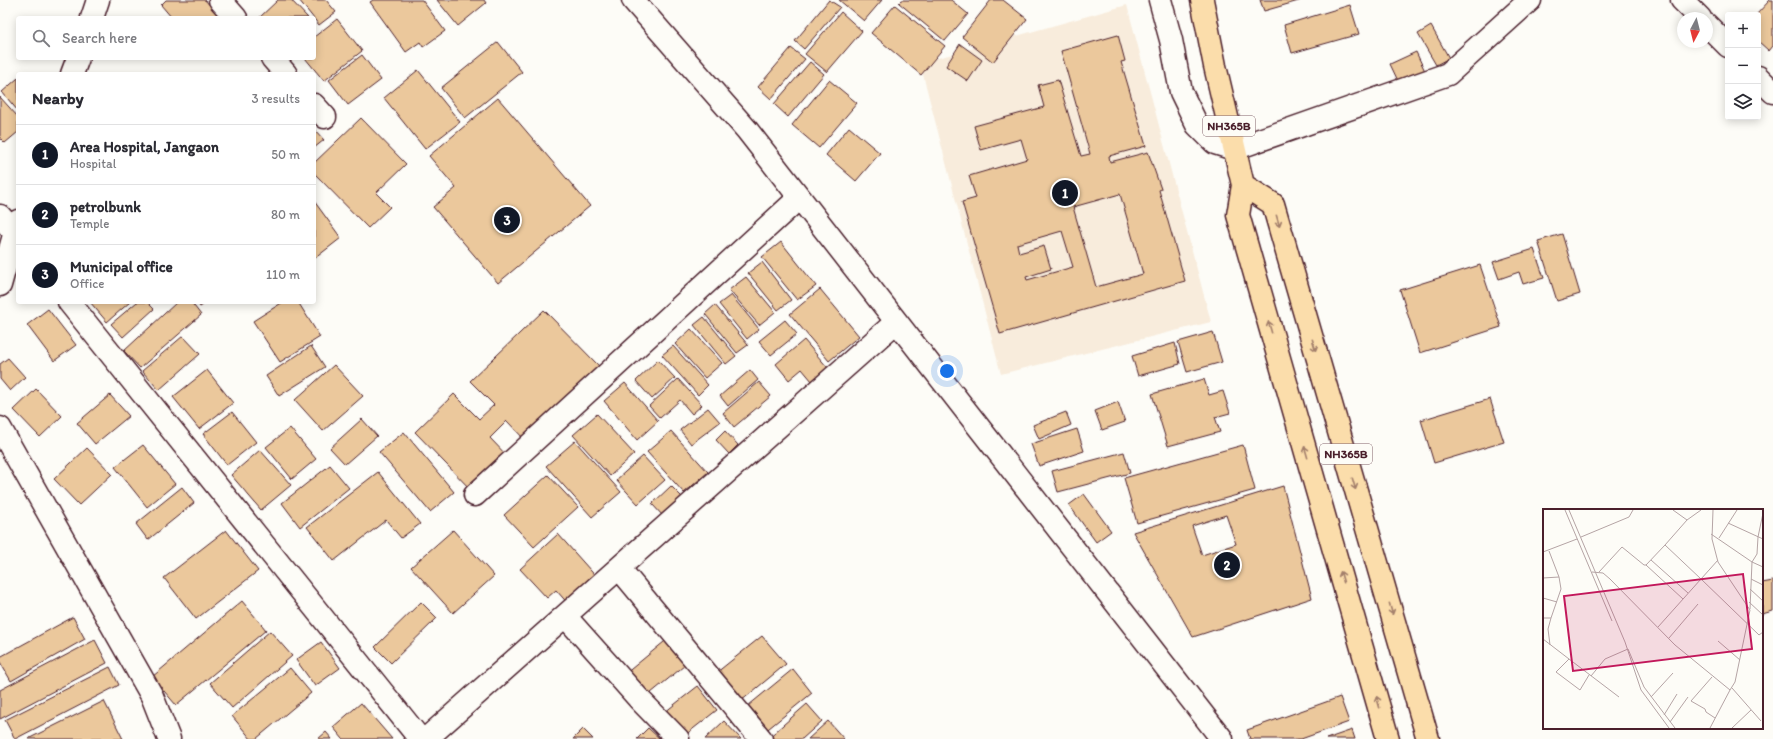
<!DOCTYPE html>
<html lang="en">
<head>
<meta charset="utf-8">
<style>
	body { margin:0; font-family:Itim,sans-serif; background:#f7f7f7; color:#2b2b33 }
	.controls { position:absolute; right:12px; top:12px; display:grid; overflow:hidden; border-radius:4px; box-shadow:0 2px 10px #0003 }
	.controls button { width:36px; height:36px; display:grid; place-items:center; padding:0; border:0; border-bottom:1px solid #e1e1e2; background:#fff; color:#2b2b33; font:20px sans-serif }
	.compass { position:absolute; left:1677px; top:12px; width:36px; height:36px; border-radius:50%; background:#fff; box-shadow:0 2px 10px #0003; rotate:187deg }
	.you { position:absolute; left:947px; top:371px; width:14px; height:14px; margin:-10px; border:3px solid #fff; border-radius:50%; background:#1a73e8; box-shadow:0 0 0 6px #1a73e833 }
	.badge { display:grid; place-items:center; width:26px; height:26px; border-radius:50%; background:#111827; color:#fff; font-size:13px; font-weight:700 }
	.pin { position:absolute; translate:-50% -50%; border:2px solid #fff; box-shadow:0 1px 4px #0006 }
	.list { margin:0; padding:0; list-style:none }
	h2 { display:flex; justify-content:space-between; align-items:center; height:52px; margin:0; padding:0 16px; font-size:17px }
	h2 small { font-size:13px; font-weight:400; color:#7c7c81 }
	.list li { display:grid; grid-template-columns:26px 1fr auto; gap:12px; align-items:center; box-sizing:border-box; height:60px; padding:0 16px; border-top:1px solid #e1e1e2 }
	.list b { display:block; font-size:15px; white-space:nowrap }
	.list p { margin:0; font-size:13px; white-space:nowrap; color:#7c7c81 }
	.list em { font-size:13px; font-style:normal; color:#7c7c81 }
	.icon { flex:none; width:22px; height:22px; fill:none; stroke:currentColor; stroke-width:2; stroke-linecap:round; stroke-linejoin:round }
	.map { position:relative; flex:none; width:1773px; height:739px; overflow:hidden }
	.search { position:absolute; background:#fff; box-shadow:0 2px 10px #0003; left:16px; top:16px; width:300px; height:44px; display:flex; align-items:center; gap:10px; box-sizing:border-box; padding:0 14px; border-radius:4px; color:#7c7c81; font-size:15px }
	.panel { position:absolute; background:#fff; box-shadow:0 2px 10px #0003; left:16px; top:72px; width:300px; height:232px; border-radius:4px }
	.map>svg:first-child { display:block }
	.built { fill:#f8ecdc }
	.building { fill:#ebc89c; stroke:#4a1f2b; fill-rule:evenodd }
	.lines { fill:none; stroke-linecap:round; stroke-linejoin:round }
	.street-casing { stroke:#4a1f2b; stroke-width:25 }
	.secondary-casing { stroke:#4a1f2b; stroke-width:25 }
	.highway-casing { stroke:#4a1f2b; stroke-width:25 }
	.street { stroke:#fdfcf7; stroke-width:22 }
	.secondary { stroke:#fdfcf7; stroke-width:22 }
	.highway { stroke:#fbddab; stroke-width:22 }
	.oneway { stroke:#a27e6b }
	.labels { text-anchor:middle; stroke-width:4; stroke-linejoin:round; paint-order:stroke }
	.shield { fill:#fdfcf7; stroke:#806168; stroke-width:1 }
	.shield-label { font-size:12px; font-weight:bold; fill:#4a1f2b }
	.inset-road { fill:none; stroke:#b5a4a5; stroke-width:1 }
	.view { fill:#c2185b; fill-opacity:0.15; stroke:#c2185b; stroke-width:2 }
	.inset-edge { fill:none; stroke:#4a1f2b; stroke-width:2 }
</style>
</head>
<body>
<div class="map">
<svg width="1773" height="739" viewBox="0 0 1773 739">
	<rect width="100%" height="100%" fill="#fdfcf7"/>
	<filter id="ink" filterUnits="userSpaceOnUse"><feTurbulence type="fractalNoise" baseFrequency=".025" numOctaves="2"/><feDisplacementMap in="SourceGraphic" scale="8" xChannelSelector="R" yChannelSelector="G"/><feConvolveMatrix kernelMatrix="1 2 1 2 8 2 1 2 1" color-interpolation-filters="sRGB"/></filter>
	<g filter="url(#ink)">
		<path class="built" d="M1127,5L1211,322L1001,374L920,63Z"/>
		<path class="building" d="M166,0H205L221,18H172L161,5Z
			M278,0H291L308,18H259Z
			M299,0H326L336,12L319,25Z
			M373,0H422L445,31L423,47L420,42L406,52L370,2Z
			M437,0H484L486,3L458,26Z
			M829,0L840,7L804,49L795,41Z
			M839,0H882L864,21Z
			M902,0H951L968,14L945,41L899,3Z
			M991,0H1003L1027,19L993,62L962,37Z
			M1260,0H1302L1264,11Z
			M1770,0H1773V46L1769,51L1758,41V15H1756Z
			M895,5L945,46L921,75L871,33Z
			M1350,5L1359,34L1292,53L1284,25Z
			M841,12L862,31L827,72L805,54Z
			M337,19L362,51L324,81L305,58H314V37Z
			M1431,26L1449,58L1436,65L1418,34Z
			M1118,35L1125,61L1121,62L1146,146L1109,156L1110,162L1148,152L1161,189L1159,190L1185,281L1000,334L962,202L976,198L969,176L1027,159L1021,139L981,150L974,126L1044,107L1038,85L1058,80L1081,156L1090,154L1061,51ZM1120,194L1143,274L1096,287L1073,207ZM1062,231L1073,267L1027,280L1026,277L1051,269L1044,246L1019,253L1017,244Z
			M498,42L522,72L465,118L441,88Z
			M960,44L982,60L968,81L946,66Z
			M791,48L805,59L771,99L758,87Z
			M1416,52L1425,71L1399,83L1390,64Z
			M362,55L381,80L348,105L329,80Z
			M810,62L824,74L788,117L774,104Z
			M418,70L460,122L425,149L384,98Z
			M18,78V111L2,92Z
			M829,80L857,103L819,148L792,125Z
			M0,97L18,117V132L5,143L0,138Z
			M498,98L590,206L498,283L433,207L456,188L429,156Z
			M361,118L406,164L376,193L390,207L368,228L314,173V163Z
			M849,127L880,153L856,181L826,155Z
			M314,129L324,140L314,148Z
			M314,201L341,238L314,259Z
			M1562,234L1580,294L1557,301L1538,241Z
			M781,242L816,286L797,300L762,257Z
			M1534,249L1544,278L1523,284L1519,272L1499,279L1493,262Z
			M762,262L791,300L778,310L748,273Z
			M1480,265L1501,327L1420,353L1400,290Z
			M746,277L775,312L759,325L729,290Z
			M820,289L859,336L829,361L790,314Z
			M731,295L759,329L747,339L719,304Z
			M90,302H130L107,322Z
			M137,302H147L154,309L123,337L111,324Z
			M177,302H191L201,315L140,368L124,351Z
			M197,302H207L200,307Z
			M283,302H298L320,337L280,362L253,321Z
			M715,305L748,345L737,353L705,314Z
			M48,309L76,345L54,361L27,325Z
			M544,310L601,368L525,440L507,421L490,438L510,459L474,493L415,432L454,394L479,419L494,405L470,381Z
			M704,317L736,356L726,364L694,325Z
			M785,320L797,334L771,355L759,341Z
			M691,329L722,363L705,378L675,344Z
			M1213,332L1222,362L1187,372L1178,342Z
			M183,336L200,354L159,390L142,371Z
			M804,340L828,368L812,381L802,369L789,380L776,364Z
			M1175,343L1180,364L1138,376L1132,356Z
			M311,346L325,367L279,396L266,376Z
			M673,346L708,385L698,395L662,355Z
			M8,358L25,377L10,391L0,379V364Z
			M658,360L675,378L652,399L636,381Z
			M334,365L363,396L323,431L295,400Z
			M207,370L233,403L199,429L173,397Z
			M750,370L758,380L728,406L720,396Z
			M678,379L702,405L692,414L680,400L660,418L649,406Z
			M1204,379L1209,395L1223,391L1230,413L1215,417L1220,432L1168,446L1152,394Z
			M759,382L771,396L734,427L723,413Z
			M625,383L658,421L637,440L604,401Z
			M36,389L62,416L40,437L14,410Z
			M110,395L129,416L95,444L77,423Z
			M1490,399L1504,442L1434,463L1421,420Z
			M1118,402L1125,422L1102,430L1095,411Z
			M708,408L720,422L691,444L680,430Z
			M232,412L256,442L227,465L203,434Z
			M1066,412L1071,425L1039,439L1033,425Z
			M597,414L634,454L610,476L573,435Z
			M362,419L377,436L345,464L330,448Z
			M290,428L316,459L292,479L266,447Z
			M1077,429L1084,451L1039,466L1031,444Z
			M671,431L708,472L684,493L647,452Z
			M725,431L738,445L729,454L716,440Z
			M404,432L454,492L430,512L379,452Z
			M575,441L621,492L592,517L546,466Z
			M143,445L175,484L147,507L115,467Z
			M1243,445L1255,490L1137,523L1124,478Z
			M87,448L112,474L79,505L54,479Z
			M260,450L291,485L261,510L231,475Z
			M1124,452L1130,473L1058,492L1052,471Z
			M643,456L665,480L638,504L616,480Z
			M330,465L349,488L300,527L282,503Z
			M378,472L420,524L401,538L386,520L334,561L307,527Z
			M548,475L578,507L534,547L504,515Z
			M671,486L683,498L663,516L652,504Z
			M1283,486L1312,598L1193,637L1133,532Z
			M182,487L194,503L148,540L136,524Z
			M1084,494L1111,531L1096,542L1069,505Z
			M1226,515L1236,544L1202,555L1192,526Z
			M226,530L258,571L196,619L164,578Z
			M453,530L494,576L453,613L411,567Z
			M558,534L599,580L570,606L556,590L547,598L520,569Z
			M1773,581V611L1762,614V583Z
			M242,601L266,630L176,705L152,677Z
			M421,602L437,618L391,663L375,647Z
			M73,617L85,639L11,681L0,662V657Z
			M270,631L292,656L232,708L210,683Z
			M762,636L786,664L735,706L711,677Z
			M670,637L690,661L645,698L625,674Z
			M95,640L107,663L0,719V690Z
			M321,642L340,668L315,686L296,660Z
			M110,667L119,685L15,739L5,720Z
			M290,668L311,693L256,739H251L232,716Z
			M793,669L812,693L763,733L743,710Z
			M698,686L717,710L684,736L665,712Z
			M1340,697L1349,722L1301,739H1250L1247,730Z
			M104,701L123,739H28Z
			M361,703L392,739H343L333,727Z
			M807,704L822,721L802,739H767Z
			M724,721L741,739H705Z
			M828,721L844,739H808Z
			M648,728L660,739H637Z
			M583,729L593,739H573Z
			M1352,730L1355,739H1326Z
			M326,732L332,739H318Z"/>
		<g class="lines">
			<g class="street-casing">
				<path id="street" d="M220,0L236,18
					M1682,0L1700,18
					M1707,25L1728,46
					M272,58L286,74
					M1758,77L1773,92
					M314,105L325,117
					M1234,149L1448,74L1530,0
					M69,302L420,739
					M475,495L799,198
					M619,568L761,739
					M565,616L639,699L678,739
					M426,739L896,322"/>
			</g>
			<g class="secondary-casing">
				<path id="secondary" d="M633,0L747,130L1222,739
					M1160,0L1171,40L1181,92L1197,125L1215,143L1234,149
					M92,18L98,0
					M72,74L78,58
					M0,216L14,232
					M0,285L18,221
					M0,428L152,696L169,739"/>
			</g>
			<g class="highway-casing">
				<path id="highway" d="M1202,0L1215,66L1243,185L1238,215L1388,739
					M1243,185L1273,204L1428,739"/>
			</g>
			<use href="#street" class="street"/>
			<use href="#secondary" class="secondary"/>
			<use href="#highway" class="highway"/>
		</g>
		<defs><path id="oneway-shaft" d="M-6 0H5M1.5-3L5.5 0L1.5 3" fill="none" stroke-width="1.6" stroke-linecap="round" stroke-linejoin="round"/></defs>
		<g class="oneway">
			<use href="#oneway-shaft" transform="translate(1278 221) rotate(74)"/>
			<use href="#oneway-shaft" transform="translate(1270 327) rotate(-106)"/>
			<use href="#oneway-shaft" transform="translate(1314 345) rotate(74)"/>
			<use href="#oneway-shaft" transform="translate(1306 452) rotate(-106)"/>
			<use href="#oneway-shaft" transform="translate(1354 484) rotate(74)"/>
			<use href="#oneway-shaft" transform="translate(1342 577) rotate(-106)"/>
			<use href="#oneway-shaft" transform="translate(1391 609) rotate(74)"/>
			<use href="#oneway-shaft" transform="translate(1378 702) rotate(-106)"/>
		</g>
	</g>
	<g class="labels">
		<g class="shield">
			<rect x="1203" y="116" width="52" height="20" rx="3"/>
			<rect x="1320" y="444" width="52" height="20" rx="3"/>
		</g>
		<g class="shield-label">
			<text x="1229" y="130">NH365B</text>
			<text x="1346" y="458">NH365B</text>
		</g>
	</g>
	<g transform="translate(1543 509)">
		<rect width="220" height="220" fill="#fdfcf7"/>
		<path class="inset-road" d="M22,1L69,112M26,1L82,133L98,181L126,219M130,1L144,11M220,4L215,28L214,45L209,53L220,58M185,14L220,30M168,25L209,53L207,100M38,28L86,8L90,1M176,29L194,1M122,36L144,11L158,1M6,42L16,68M0,43L34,30M108,51L145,84M49,63L60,64L67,70L132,136L187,181L192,173L207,101L175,53L169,30L170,1M56,63L79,38L101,56H103M0,69L16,68L18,80L8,109H0M208,70L220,76M207,80L220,92M0,89L14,93M140,90L103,56L122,36L158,70L175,51M206,93L220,106M115,118L158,70L216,126L220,123M126,129L155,95M0,130L26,150L13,163L37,181L46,166M175,132L197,151M7,136L5,120L8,109M26,150L76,188M48,167L62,150L85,140L101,178L132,219M169,168L148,192L162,200L163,203L172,209M189,179L218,212M108,188L130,164M121,206L134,185M127,213L145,188M167,219L187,181M189,219L208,201"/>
		<path class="view" d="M200,65L209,140L30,162L21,87Z"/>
		<rect width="220" height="220" class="inset-edge"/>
	</g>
</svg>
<div class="controls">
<button>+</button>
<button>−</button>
<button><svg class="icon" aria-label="layers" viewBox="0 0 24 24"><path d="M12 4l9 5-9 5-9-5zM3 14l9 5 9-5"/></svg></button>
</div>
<svg class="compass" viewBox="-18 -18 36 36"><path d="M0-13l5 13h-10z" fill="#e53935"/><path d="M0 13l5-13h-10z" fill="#7c7c81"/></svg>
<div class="you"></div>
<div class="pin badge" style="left:1065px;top:193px">1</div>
<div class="pin badge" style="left:1227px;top:565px">2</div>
<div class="pin badge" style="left:507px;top:220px">3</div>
<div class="search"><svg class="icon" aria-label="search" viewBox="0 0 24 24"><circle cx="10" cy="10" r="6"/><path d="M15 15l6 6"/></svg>Search here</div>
<section class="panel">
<h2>Nearby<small>3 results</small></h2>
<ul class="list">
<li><span class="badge">1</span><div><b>Area Hospital, Jangaon</b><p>Hospital</p></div><em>50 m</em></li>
<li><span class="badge">2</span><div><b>petrolbunk</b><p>Temple</p></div><em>80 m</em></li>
<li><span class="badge">3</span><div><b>Municipal office</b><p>Office</p></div><em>110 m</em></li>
</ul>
</section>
</div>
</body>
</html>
